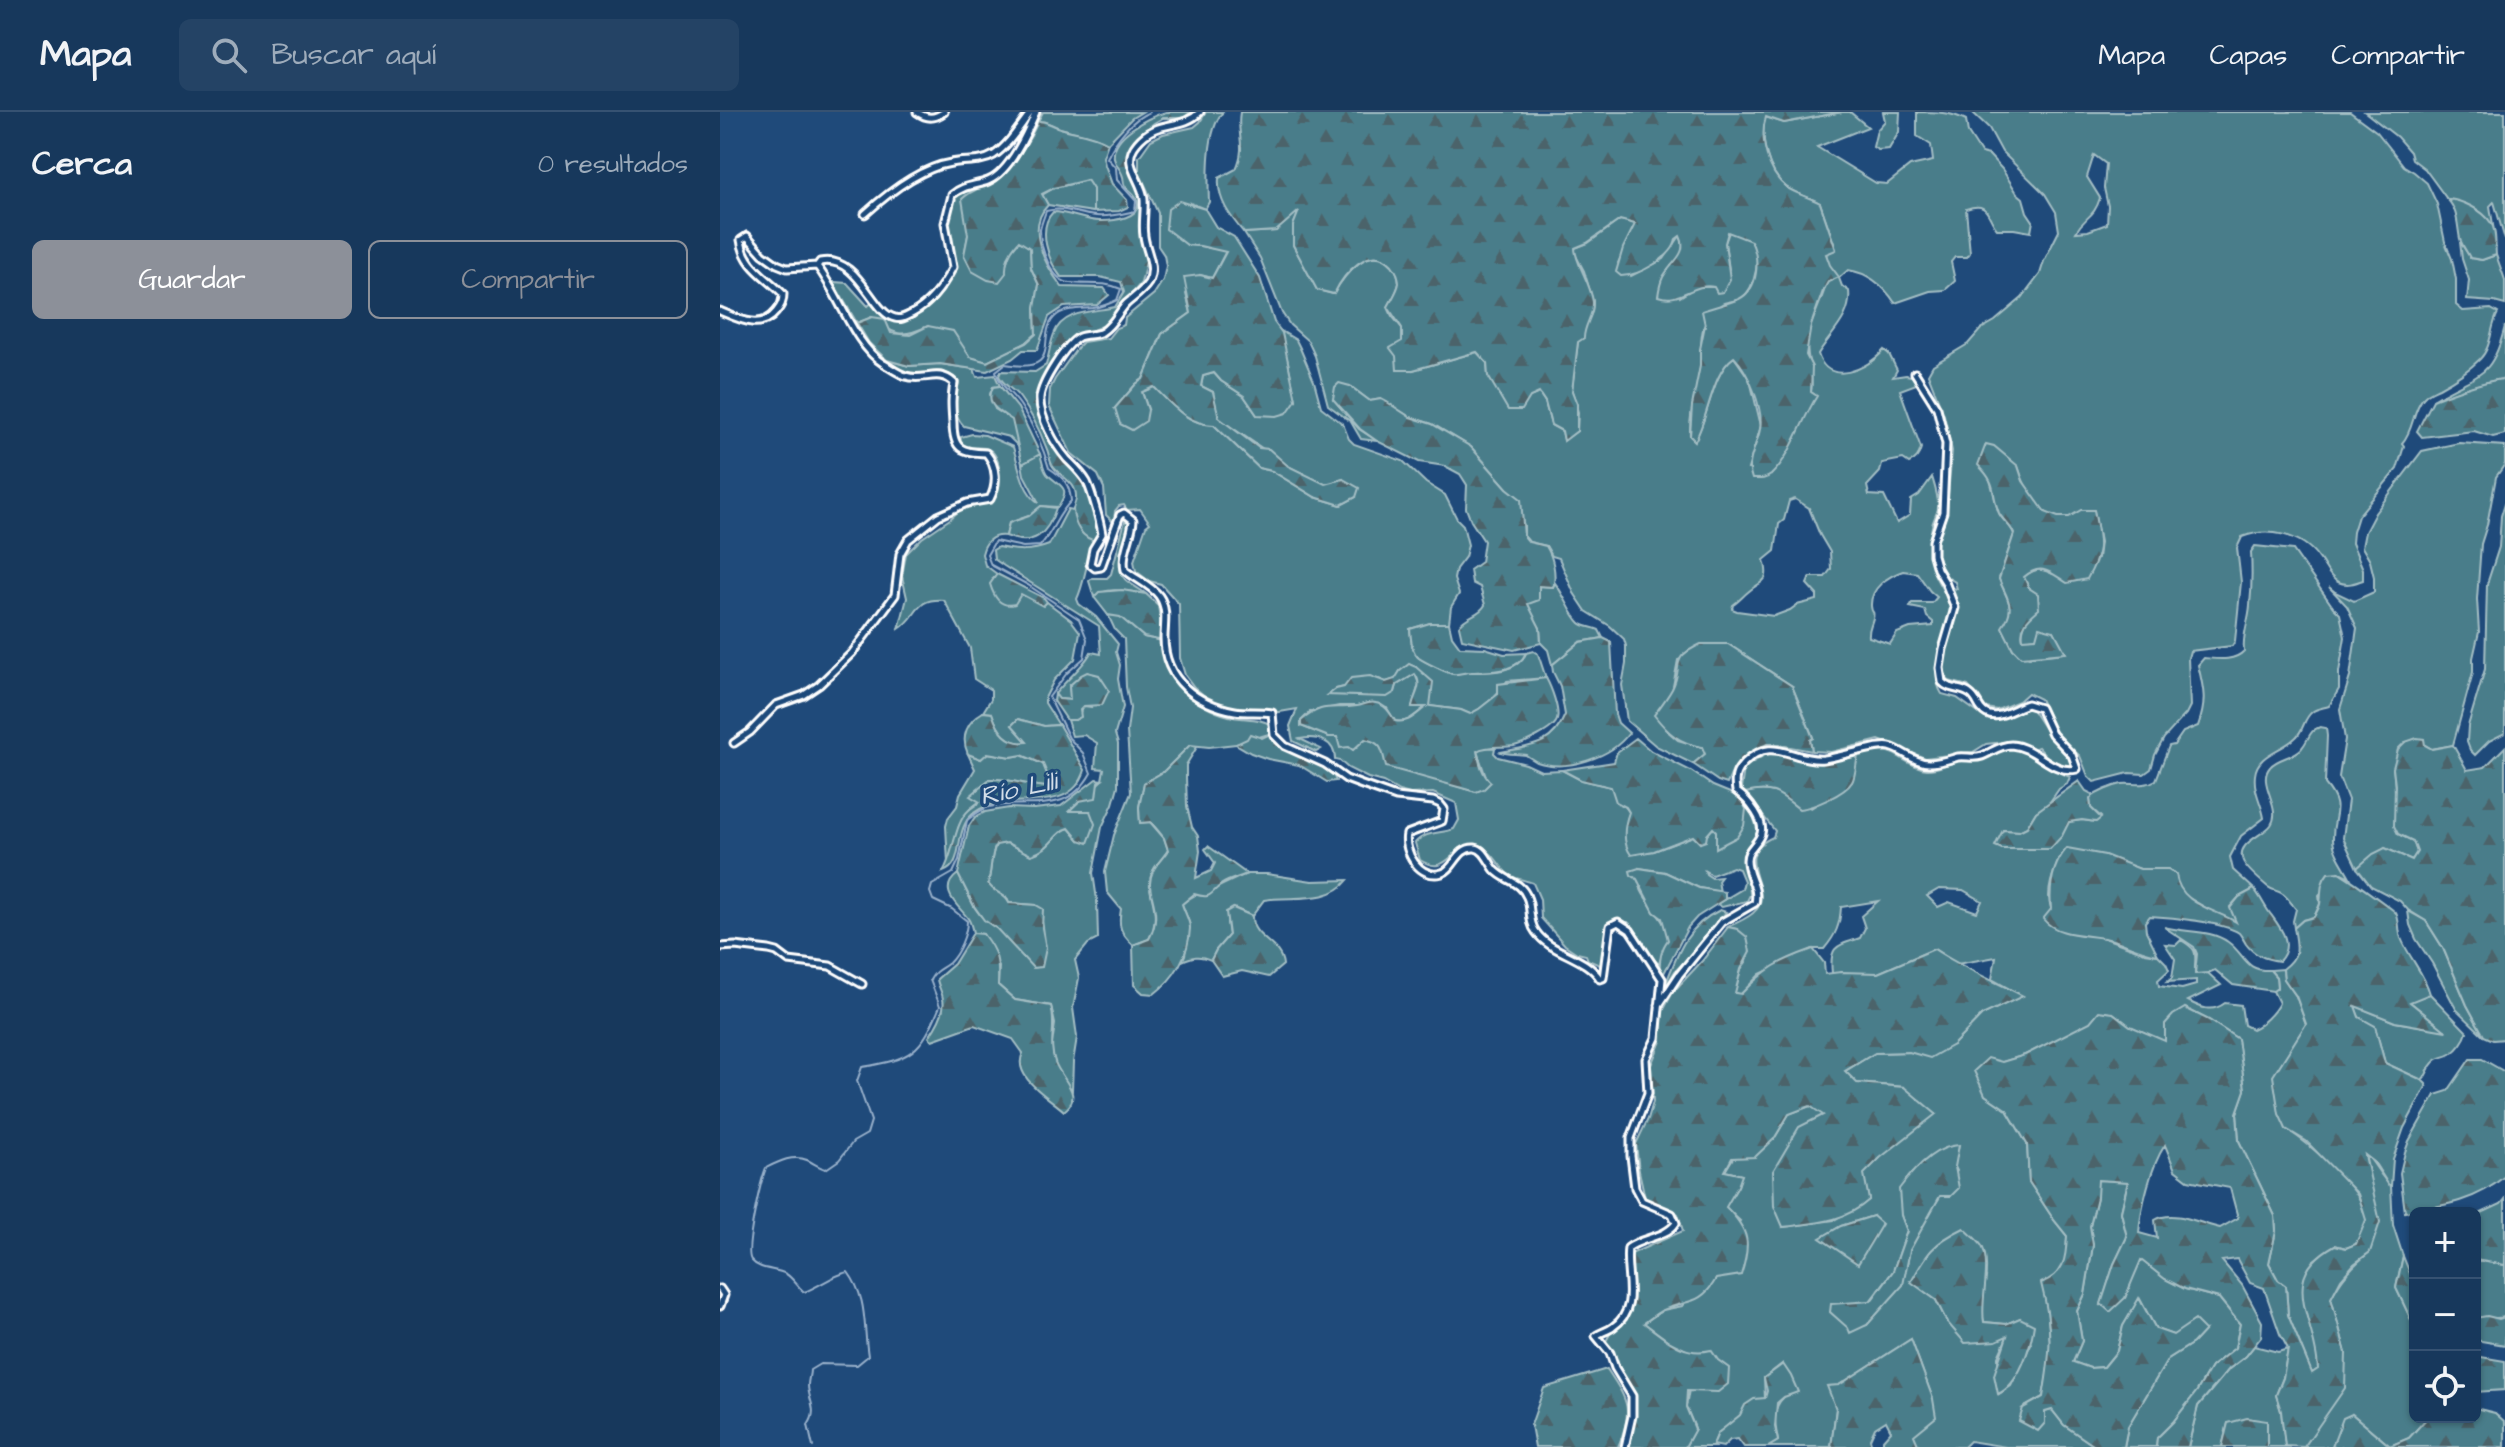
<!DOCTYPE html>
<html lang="es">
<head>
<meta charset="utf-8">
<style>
	body { margin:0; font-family:"Architects Daughter",sans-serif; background:#244365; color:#f1f3f6 }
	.controls { position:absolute; right:24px; bottom:24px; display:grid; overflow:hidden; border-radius:12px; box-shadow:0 2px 6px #0004 }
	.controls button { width:72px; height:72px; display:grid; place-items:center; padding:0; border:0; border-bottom:2px solid #365272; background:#17385c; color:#f1f3f6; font:40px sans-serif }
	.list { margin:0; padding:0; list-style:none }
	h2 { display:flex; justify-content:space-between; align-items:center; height:104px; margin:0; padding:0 32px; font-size:34px }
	h2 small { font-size:26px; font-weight:400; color:#9eacbb }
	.actions { display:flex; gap:16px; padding:24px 32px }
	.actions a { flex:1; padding:18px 0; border:2px solid #8c9099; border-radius:12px; text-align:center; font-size:28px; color:#8c9099 }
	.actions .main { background:#8c9099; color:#fff }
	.icon { flex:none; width:44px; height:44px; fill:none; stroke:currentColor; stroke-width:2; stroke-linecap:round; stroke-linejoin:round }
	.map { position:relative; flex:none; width:1785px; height:1335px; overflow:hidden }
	header { display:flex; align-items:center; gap:48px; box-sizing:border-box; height:112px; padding:0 40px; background:#17385c; border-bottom:2px solid #365272 }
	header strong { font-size:38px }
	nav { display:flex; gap:44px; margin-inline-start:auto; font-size:28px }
	.search { width:560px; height:72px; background:#244365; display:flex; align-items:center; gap:20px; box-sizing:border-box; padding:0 28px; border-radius:12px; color:#9eacbb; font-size:30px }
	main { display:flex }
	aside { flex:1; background:#17385c }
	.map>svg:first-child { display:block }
	.green { fill:#4a7d8a; stroke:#a4bec4; stroke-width:2; fill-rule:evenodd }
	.forest { fill:url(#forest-firs); stroke:#a4bec4; stroke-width:2; fill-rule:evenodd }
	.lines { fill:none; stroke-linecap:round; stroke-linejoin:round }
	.stream { stroke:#99b1cb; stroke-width:2 }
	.street-casing { stroke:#fff; stroke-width:11 }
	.street { stroke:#1f4a7a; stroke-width:5 }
	.labels { text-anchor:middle; stroke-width:7; stroke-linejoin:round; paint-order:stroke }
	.water-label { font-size:26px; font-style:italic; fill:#d4dee9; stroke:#1f4a7a }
</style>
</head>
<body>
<header>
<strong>Mapa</strong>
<div class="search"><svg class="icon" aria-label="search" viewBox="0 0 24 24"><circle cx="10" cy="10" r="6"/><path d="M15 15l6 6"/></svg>Buscar aquí</div>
<nav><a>Mapa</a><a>Capas</a><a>Compartir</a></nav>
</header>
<main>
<aside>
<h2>Cerca<small>0 resultados</small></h2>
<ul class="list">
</ul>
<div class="actions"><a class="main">Guardar</a><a>Compartir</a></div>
</aside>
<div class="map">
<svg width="1785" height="1335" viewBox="0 0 1785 1335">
	<defs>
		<pattern id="forest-firs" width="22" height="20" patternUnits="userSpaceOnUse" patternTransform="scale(2)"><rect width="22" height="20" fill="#4a7d8a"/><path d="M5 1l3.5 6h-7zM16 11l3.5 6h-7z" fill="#4b646b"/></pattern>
	</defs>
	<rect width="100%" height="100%" fill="#1f4a7a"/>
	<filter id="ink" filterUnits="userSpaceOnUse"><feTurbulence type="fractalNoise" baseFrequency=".0125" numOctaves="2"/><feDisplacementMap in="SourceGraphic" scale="16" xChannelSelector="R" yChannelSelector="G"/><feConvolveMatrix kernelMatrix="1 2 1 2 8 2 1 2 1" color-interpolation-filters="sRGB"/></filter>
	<g filter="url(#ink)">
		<path class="green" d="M323,0H422L412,6L388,31C372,22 354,21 337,15C329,12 327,9 318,9Z
			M486,0H503C486,18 488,66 489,90L485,97L470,91L467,133L480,134L506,139L492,166L480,163L466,182L471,201L442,222L423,267L416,272L395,296L428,297L422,280L434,275C452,293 467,312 494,313L539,356L552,359L595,385L621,393L636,385L623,367L605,373L568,354L498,306L493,280L481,274L483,264L494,261L501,269L524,284L537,303L576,288L561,219L576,228L580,236L594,269L601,295L623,312L629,327L634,332L683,349L706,371L725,383L737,407L743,413L748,433L745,445L736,457L734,467L739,482L731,495L729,511H710L690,517C691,526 691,539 699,546C703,549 729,562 733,562C739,562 745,559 751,560C770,560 797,561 806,541L813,539L818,542L826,566L787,569C777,583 765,595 750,602L741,598L710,594L696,555L680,559L676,567L666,570L659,567L616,577L610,582C632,583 653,585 675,580L677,573L695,562L699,572L692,595L707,594C696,601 689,612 675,609L667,596L647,591L637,594H619L590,600L581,609V614L609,625H617L633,638L645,627L656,630L662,637L710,666L756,680L767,668L757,639L763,635L775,636L774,641L778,645L806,652L821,659L842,658L861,668L891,675L909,700L911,742L934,739L973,724L980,731L993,716L996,719V736L1020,685L1014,682L1016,680L1031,697L1038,720L1028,739L1030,783L1027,789L1002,795L997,792L1022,777L1024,769L1019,757L1013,755L992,763L985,759L986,762L992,766L1001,765L998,769L1000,780L979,776L945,760L919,756C912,787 948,801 948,827C947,834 941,844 939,852C924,841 922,822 908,810H892L888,820L890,836L882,854L868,848L866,843L857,841L845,833L821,806L820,787L813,771C806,768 796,767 789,763C777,753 774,737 756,735C730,731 729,766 700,748L695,731C705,719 720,722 734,717L739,708L736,691L713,681L690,682L679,679L663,670L648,666L628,656L620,649L615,648C615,628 597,624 580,627L601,637L596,640L573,629L570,614L577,597L554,601L509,596L492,590L474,575L465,563L460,546L459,492L441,472L429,469L416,459L414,449L426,414L430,411L420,397L407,398L404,393L399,394L395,399L394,411L386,403L384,376L378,363L351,341L329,294L330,277L335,267L358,235L363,230L388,226L396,216L404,213L405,206L434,182L443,168L446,154L444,143L438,134V101L419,60V45L431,28L443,22L474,15L480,10Z
			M1122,0H1130L1148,15L1097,35L1156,71L1167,72L1190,54L1213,49L1211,33L1197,24V0C1215,0 1231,0 1246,8L1248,21L1261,41L1269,43L1282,57L1297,81L1303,86L1307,100L1313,109L1311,120L1294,117H1277C1266,104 1270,89 1246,97L1250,141L1247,145H1235L1231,150L1235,169L1225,178L1210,179L1175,191C1164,174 1149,161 1128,158L1119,166L1122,174L1129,179C1132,205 1111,221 1098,242C1108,275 1147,258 1164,238L1169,242L1177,258L1173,265L1186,263L1196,265L1199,271L1180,278L1201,336C1199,344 1196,348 1189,351L1183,347L1162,351L1160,360L1147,374L1149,383L1164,384L1177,411L1190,403L1191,388L1199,383L1212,365C1215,375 1219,386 1218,396C1217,402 1213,408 1212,414C1209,428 1210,444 1213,458C1217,474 1233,485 1229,504C1224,526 1208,561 1222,582L1237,586L1261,603L1281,606L1294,597L1310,594L1328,622L1353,649V657L1332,650L1318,635L1313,637L1284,630L1266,632L1253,640L1205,646L1159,628L1111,640L1092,639L1090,628L1093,625L1072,574L1008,532L958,548L945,617L958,628L982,635L985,642L973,652L936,634L907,609L902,573L906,552V534L904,527L890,514L866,499L854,481L839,446L832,444L826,434L809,430L804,424V413L787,376L751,335L712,312L690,305L661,287L650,289L630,274L613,287L639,317L657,329L641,327L631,310L608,293L595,244L588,229L570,213L562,201L540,146L524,121L556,119L576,99H579L573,114V133L597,178L613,182C624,164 650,128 672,153C676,158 679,165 679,171C678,178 672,188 668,195L672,204L682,216V229L693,258L757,240L767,251L768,264L810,285L819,281L825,290L831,313L842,319L844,328L857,319L858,300L852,279L853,268L858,230L872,200L873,189L864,159L855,142V136L868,131L900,108L916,112L898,151L911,164L944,147L960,124C967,136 961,145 951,154L960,185L975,175H994L1009,157L1005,131L1009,120C1015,122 1026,124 1031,129C1043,142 1035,176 1022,186C1017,189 1009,189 1004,191C997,194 987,207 984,214C979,228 982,243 980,257C976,280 969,301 970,324L975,328C990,302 991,262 1014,245L1030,268L1041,314L1028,357L1051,363C1069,337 1079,310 1096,284L1091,280C1095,260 1084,245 1088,225C1093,198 1116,169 1106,142L1116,137L1100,91C1090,85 1076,82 1066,75C1047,60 1040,27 1045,5L1064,11ZM1075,387L1089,396L1100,423L1110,440L1111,457L1105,465H1090L1087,472L1097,483V488L1077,493L1070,498L1054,504L1017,499L1012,497L1013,493C1019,489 1023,484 1028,480C1041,468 1051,472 1044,448L1055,439L1059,412L1064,408L1069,389ZM1183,459L1197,461L1210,479L1217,485L1212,491H1192L1190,495L1205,498L1207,505L1213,510V514L1190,516L1177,521L1170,532L1149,525C1148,517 1151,514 1153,506C1155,497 1152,504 1151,494C1150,476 1168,464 1183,459Z
			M1163,0H1180L1179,20L1169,37L1158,38L1153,35L1157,18L1165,9Z
			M1252,0H1630L1657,20L1684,54L1694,60L1707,71L1717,92L1725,130L1732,147L1736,167V193L1743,199L1771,197L1778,201C1770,215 1772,235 1760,247C1749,258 1732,269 1719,276C1713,279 1708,280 1703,286C1692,299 1694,318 1682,331L1684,334L1677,357L1638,404L1633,420L1632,431L1643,457V468C1635,471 1627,474 1618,470C1608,465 1605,453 1598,445C1581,422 1548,415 1522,425L1517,436L1521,470L1515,529L1512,534L1470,539L1468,546L1470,594L1466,602L1444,626L1435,643L1431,657L1424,662L1409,661L1374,670L1368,664L1360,644L1338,624L1320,587L1308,581L1299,589L1277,598L1266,596L1248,574L1229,569C1213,544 1235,516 1235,490C1235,485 1233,481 1232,476L1237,477L1235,470L1227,465L1222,456L1216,440L1218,426L1226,404L1232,339L1224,303L1208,262L1213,253L1248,232L1261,217L1275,209L1302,186L1320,162L1324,149L1339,119L1336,100L1325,82L1282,40L1269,16ZM1374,43L1386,52L1384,76L1388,94L1387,112L1368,119L1356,120C1365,104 1374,106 1380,86L1367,65ZM1298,354C1304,374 1322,413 1350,405C1363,400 1358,398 1374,399L1380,430L1378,446L1333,462C1320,456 1315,456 1304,465C1310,478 1309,493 1306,507C1304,516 1301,518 1303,528L1316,526L1334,519L1345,541L1309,545L1293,537L1283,515C1297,495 1287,488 1279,467L1294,422C1291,413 1283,410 1279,401C1274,389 1274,376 1268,363Z
			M1645,0H1785V128L1774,90L1770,94L1773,113C1760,100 1745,89 1727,87L1705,57L1692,47L1690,40L1677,25Z
			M368,68L373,77V100L328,93L322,83L334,76Z
			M262,75L250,79L248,123L244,144L286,152L291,138L299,129L310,135L311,156L319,173L315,196L316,222L306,231L267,250L250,245L208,214C181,227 174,223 152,205L137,211L113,170L127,171L148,194L155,188L160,196L182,208L188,207L208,195L216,185L234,160L235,145L227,118L232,87L245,77Z
			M1740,130L1751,146L1762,148L1776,143L1785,168V193L1774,190L1747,188L1749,168L1742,147Z
			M1785,214V267C1766,268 1732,281 1713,288C1757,260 1771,271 1785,214Z
			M167,248L189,254L220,252L254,257L257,265L275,263L280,274L273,275L270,282L275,297L293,308L299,335L289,325L244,314C231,302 236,285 239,270C214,247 210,268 190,262C182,259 173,253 167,248Z
			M252,322L265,323L293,335C299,354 302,379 319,391L304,363L302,352L320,342C322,348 323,357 327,362C340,375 352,374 338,395L321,394L309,404L289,411L286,424C273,422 265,429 262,442L265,453L277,462L273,466L323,493L327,490L351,508L360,520L355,547L334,568L325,586V591L339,613L324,614L298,607L292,613L308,631C287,632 278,619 272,601L263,600L271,587V578L254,567L250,536L224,488C193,486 200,504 179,517L187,486L182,464L186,442L202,426L230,407L240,398L275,386C282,374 283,340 265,336C255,334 249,338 240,332L241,325Z
			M1739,331L1785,334V352L1776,365L1767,413L1761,432L1757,487L1759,520L1753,546V560L1733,633L1712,637L1705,633L1673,656C1676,678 1675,700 1678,722L1693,729L1697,740L1692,748L1665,736L1637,756L1623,726L1628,688L1619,665L1625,627L1620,597L1630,565L1637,516L1627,494L1609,475L1615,480L1634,489L1654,480V465L1650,449L1642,435L1645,420L1655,401L1702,339Z
			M1785,391V621L1769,629L1755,643L1750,638L1747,630L1748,614L1765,557L1767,472L1779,435L1781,404Z
			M348,397L353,398L377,429C365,447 366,468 357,487L359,492L376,505L398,532L396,540L400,553L398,567L403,595L395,622L398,632V674L393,692L382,715L373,761L377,788L378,827L368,832L355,848L359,866L353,896L357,925L353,950L352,978L338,960L331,938L335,912L331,894L295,888L278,873L279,855L263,822L253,821C252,816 251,812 249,808C241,795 215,779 238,762C244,773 249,785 255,796C270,820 301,826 326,836C323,820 324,807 316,793L289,791L287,786L271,777L268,771C272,757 270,745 276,732L287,731L311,743C330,737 334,720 349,716L359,728L370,699L348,700L382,668L384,657L375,656L377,631L364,623L352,624L347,608H355L364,594L371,595L355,569L349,574L351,588L339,587L335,582C345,569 365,553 371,540L381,542L379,514L284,454L274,447L273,438L278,435C297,439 311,440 329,433Z
			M405,409L409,410C408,426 392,454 405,467C411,473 420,477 426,482C410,480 388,473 374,485L369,469L372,466H387L391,462Z
			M1535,434L1573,438L1613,495L1620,502L1625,525L1619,560V577L1609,594C1603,596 1597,596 1592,600C1583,607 1584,619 1575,626C1562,639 1537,642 1535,663C1533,679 1542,692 1544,706L1521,724L1510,745L1513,758L1534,777L1519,785L1510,795L1518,811L1493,800L1464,783L1457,774L1420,757L1408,753L1340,745C1334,759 1325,780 1331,796C1334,805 1346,814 1352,821L1382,825L1425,841L1438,843L1446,851L1449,858L1438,868L1439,874L1462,877L1476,873V868L1447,870L1452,866L1455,847L1445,832L1456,833L1461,828C1481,840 1474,841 1475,862L1488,861L1501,873L1468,889C1481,896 1492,901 1505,891L1521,893L1524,913L1532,917C1542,913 1554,901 1559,891L1553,879L1557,875L1556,865L1550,858L1563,857L1564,867L1576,884L1586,912L1554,964L1566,1017C1589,1031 1649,1081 1646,1109C1645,1116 1639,1125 1636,1132L1626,1136L1615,1133L1594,1148L1588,1207L1597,1237L1598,1257L1592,1262L1568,1203L1566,1174L1558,1168L1549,1151L1556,1119L1555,1104L1519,1029L1517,1001L1525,978L1518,927L1489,908L1465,896L1445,930L1410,914L1393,901L1305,943L1282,950L1265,983L1287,998L1307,1032L1309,1070L1334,1108L1347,1124L1346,1146L1334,1166L1327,1195L1331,1241L1323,1285L1303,1296L1325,1300L1332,1298L1344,1313L1376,1335H1286L1250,1329L1244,1335H1199L1193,1323L1202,1315L1213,1287L1191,1227L1119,1273L1111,1335H1048L1058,1329C1055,1312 1051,1297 1064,1285L1062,1252L1044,1266L1045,1286L998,1321L993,1333L995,1335H965L975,1316L966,1295L975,1242L950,1230L924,1211L943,1198L962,1194L1020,1109L1005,1095L1018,1074L1021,1063L1005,1059L1013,1046L1054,1027L1069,1002L1090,994L1104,1002L1063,1115L1114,1108L1149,1088L1143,1062L1160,1046L1184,975L1136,971L1124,960L1154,941L1189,940L1233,933L1262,903L1302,884L1272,867L1276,845L1237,852L1214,837L1158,861H1112C1109,834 1116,834 1140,826L1145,816L1141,804L1158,789L1121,795C1120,813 1116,823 1104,837H1093L1040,862L1021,882L1014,881L1021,857L1026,850L1017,817L1008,815C1017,810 1030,806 1036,798C1055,777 1009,744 1053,725L1055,719L1025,681C1054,673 1066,686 1091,696L1132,670L1138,643C1149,641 1163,636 1174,642C1184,647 1194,656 1207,657C1219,657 1226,652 1237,649C1244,647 1253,650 1261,647C1271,644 1278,636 1290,636C1307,637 1331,658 1350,665L1347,672L1339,677L1327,694L1316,700L1307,715L1299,719L1283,718L1282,737C1313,735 1334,743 1348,710L1362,708L1375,710L1381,705L1371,696L1370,686C1378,680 1392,674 1402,672C1415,671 1424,675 1436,668L1449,634L1454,633L1463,620L1478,614C1487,590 1484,578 1478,553L1484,546C1497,547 1514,550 1524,539C1522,523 1529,509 1530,493C1532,475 1532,458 1531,440ZM1219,777L1243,778L1262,789L1257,800L1229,790L1218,795L1207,784ZM1235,1055L1237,1059L1212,1097L1190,1138L1182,1173L1147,1213L1128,1216L1138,1190L1150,1189L1173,1159L1187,1119L1181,1103ZM1153,1104L1146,1137L1138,1151L1101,1126L1121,1114ZM1266,1165L1261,1198L1264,1210L1286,1212L1300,1206L1311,1232L1291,1274L1279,1282L1278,1245L1288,1223L1227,1210L1216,1188L1191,1169Z
			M835,471C844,482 851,503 860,511C864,515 873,515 879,518L883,526L860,530L832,553L828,538L821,531L820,516L807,492C816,488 818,483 819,474L833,475Z
			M388,503L400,504L424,525L443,529C444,566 474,595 509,604C522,608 540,605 551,613L552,621L516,632L489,635L470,633L443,660L424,671L419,695L420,711L430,710L444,726L448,738C444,745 436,752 433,759C422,781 445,796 429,827L413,833C400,821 398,814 401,797L387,780L385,760L394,723L411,681L407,619L410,596L406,575L404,527L395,518Z
			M1600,615L1606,616L1607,624L1605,672C1626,697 1612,701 1613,728C1614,741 1624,754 1630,765L1619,760L1599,783L1600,792L1594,805L1583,808L1574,816L1573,809L1576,797C1572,793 1569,787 1564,783C1560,779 1553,779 1548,775C1542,770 1526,757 1523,749C1515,731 1543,724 1551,713C1563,695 1536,671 1550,655C1557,646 1572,646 1581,637C1589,628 1589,618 1600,615Z
			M267,641L291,645L301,643L323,652L330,669L326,675C307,674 290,666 270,667L257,677L260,689L250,697L239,714L228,751L226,714L228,706L237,694L240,682L255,657L248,642L261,647Z
			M527,762H547L592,769L628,768C609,793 571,783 544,788L532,804L514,796L507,811L509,823L496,838L491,848C479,843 473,844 462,849L465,843L470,813L462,792C475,780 482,782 497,776C507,771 516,766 527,762Z
			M1688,799L1706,809L1723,836L1747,893L1764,924L1736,897L1712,851L1696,827L1690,813Z
			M1710,882L1747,920C1745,928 1738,937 1731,942C1725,946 1718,944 1713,951C1707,957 1709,962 1702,968L1665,951L1655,915L1639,905L1634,893L1675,910L1724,918L1689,889Z
			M1645,1041C1655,1051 1661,1066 1671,1074L1673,1113L1683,1144L1676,1176L1695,1216V1305H1708L1689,1326L1670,1334L1632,1302L1612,1335H1584L1597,1315L1626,1241L1611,1186C1621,1166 1632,1154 1650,1140Z
			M1377,1068L1408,1069L1401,1100L1407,1125L1394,1152L1381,1193L1405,1186L1420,1147L1445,1167L1465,1177L1499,1186L1520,1212L1515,1236L1491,1255L1477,1279L1453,1310L1437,1326L1436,1335H1404L1408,1314L1448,1247L1473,1231L1485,1218L1453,1223L1436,1217L1420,1187L1403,1214L1397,1239L1384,1255L1370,1256L1353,1250L1362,1229L1357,1199L1365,1182L1373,1133L1370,1114L1377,1085Z
			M1755,1148L1785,1153V1205C1776,1208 1766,1204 1755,1206Z
			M1534,1234L1558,1240L1568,1237L1563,1266L1556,1283L1561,1299L1565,1333L1571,1335H1547V1309L1508,1311L1502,1335H1468L1478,1294L1509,1257L1526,1244Z"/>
		<path class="forest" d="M446,0H471L463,6H443L434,11L417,26L411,36L412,57L422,85L420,121L427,146L421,171L387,212L356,225L324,272L321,289L330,322L343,345L356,357L369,376L379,426L377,429C362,427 354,413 353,398C353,394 356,390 356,386C357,369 339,365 332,353C329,347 329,341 326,335C320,319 311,301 300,286C294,277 284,274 279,264L281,259L315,260L326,253C329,243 330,232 334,222C343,198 373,200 395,195L404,180L401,170L380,165H341C328,149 317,116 333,100C350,100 367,110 381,109C393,109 423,106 417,88C415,82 409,80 405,74C402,68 405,69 402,62C400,57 395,52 394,46C391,23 429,5 446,0Z
			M520,0H1122L1064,11L1046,5C1039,26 1048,61 1066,75C1075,82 1090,85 1100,91L1116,138L1106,142L1110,153L1119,165L1108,170L1103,179L1091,213L1086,243L1092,255L1091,280L1097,284C1082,307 1071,345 1051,363C1045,368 1039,367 1032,367C1025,349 1037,335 1040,317C1044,297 1028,259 1014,245C992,260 989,304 975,329L970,324L972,294L980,254V237L985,213L982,199C993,195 1007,192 1019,187C1039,177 1040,147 1031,129L1008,120L1005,131L1010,167L1003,180L997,181L994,175C973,170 960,192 938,184C939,177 940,171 943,165C951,150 969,142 960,124L956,127C954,145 918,164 901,164L896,160L903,136L915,112L900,108L867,131L855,136C855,151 871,171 873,190C874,203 864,213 864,226L858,230L852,279L857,292V319L844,329L842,319L831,313L825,290L819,281L810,285L802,298H788L768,264L767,251L757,240L693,258H677L676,244L670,236L682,229V216L668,195C671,188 678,179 679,171C679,165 676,158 672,153C650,129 623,163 614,182L597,178L573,133V114L579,99L556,119L524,121C510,104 497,88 499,66L516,57C527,33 516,22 520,0Z
			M318,9C327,9 329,12 337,15C354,21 371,21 388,31L383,45L385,53L392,72L407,88L408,95L399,99L373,100V77L367,68L334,76L322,82L328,93C305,116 325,153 342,175L384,176L389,183L377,193L344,195L329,205L317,238H303L292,247L267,259L220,252L189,254L167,248L149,231L137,211L152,205L165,207L171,221L190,223L208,214L233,219L250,245L267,250L306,231L316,222L315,196L319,173L311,156L310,136L299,129C290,139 285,148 286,161L279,170L268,168L252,159L244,143L248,123L242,87C252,77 264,75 276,68C291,59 312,25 318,9Z
			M1727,87C1742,88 1763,98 1771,111C1777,119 1775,134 1776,143L1762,148L1750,146C1747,140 1742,133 1740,127C1737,112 1738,98 1727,87Z
			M459,89L485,97L496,115L514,125L540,166L554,210L562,221L576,288L567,301L557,304L537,303L524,284L501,269L494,261L483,264L481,274L493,280L499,306L539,336L549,337L568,354L605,372L623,367L639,376L636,385L621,393L595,385L552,359L539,356L494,313C467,312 452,293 434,275L422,280L428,298L426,309L412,318L400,312L395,296L416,272L423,267L442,222L471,201L464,165L480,163L492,166L506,140L480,134L467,133L446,117L448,97Z
			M1785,267V322L1773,325L1754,319L1702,325L1697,319L1713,288C1731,281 1767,268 1785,267Z
			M619,271L630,274L650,289L661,287L667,290L690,305L712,312L751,335L787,376L801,387L804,424L809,430L826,434C833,445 837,463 833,475L819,474V488L808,492L820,516L821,531L794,538L742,527L739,514C746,503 759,504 765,493L760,475L752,471L750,458L761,450L764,429L751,409L746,396L747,373L740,362L725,354L699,350L657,329L640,317L613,287L615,275Z
			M280,274L298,296L320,342L302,352L292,308C279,299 264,293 273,275Z
			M1266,332L1274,334L1298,354L1303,369L1325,400L1338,405H1349L1361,398H1374C1380,430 1384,437 1367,467L1347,471C1330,460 1321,450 1304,465L1309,476L1318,482L1319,497C1310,505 1299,513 1303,527L1316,526L1319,515L1334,519L1346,541L1301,545L1293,537L1282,515C1297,495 1287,487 1279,467L1294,422C1291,413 1283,409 1279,401C1270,379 1279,374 1258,353Z
			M321,394L336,396C328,421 314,436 286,424L289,411L309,404Z
			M277,462L324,486L327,490L323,494L301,482L295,492C280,496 274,485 270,472Z
			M402,478L426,482L438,493L443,529L424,525L400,505L388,503L374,485L379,480Z
			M710,511H729L732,524L740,535L765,536L784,542L806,541C797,561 770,559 751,560C745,560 739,563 733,562C729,562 703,549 699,546C691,539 691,526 690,517Z
			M883,526L891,530L895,602L898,611L909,621C891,646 846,660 817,650C815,649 807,644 806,643C798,641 789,643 781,640C810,634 832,635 845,603L840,574L833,560L832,553L860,530Z
			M981,532H1008L1072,574L1093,626L1090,628L1092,639L1049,631L1030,640L1013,658L1007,672L998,669L973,652L985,642L982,635C959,631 948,621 934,603C940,595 947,586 952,577C965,552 947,548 981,532Z
			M689,552L696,555L713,570L710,594L741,598L750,602L759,597L778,582V572L826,566C831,575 840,598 837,608C834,618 803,632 794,634C782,636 767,633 757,639C759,649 762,663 771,670L764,677L756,680L666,655C662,638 663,631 645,627L633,638L629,635L620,636L617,625H609L581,614V609C604,589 611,598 637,594C644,593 649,589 656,591C666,593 670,601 675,609C689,612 696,602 706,595H692C693,584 704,574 695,562L677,573L675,580L667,585L608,583L616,577L624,575L631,566L650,564L666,570L675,567L680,559Z
			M367,560L379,563L389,578L382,593L364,594L360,598L361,605L355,608H347L334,589L335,582L339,587L350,588L349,574L361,563Z
			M263,600L272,601C278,619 287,633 307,630L292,613L298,607L324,614L339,613L365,658C352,702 299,683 267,694C226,708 250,751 223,760C234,742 234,711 249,698C252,695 256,693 260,690L250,684L270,667C290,666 307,674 326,675L330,669L323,652L302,643L291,645L268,641L261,647L248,642C240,625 247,609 263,600Z
			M552,621C560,651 606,641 616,669L607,670L579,653L548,647L531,641L516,632L527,627L530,622L542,626Z
			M916,626L931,639L971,659L993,674L1020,685L1026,697L1024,714L1017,725L996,736V719L993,716L987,723L986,729L980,731L973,724L934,739L911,743C902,730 904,714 909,700L906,695L896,690L891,675L861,668L842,658L894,650L897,640Z
			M1697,626L1704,627L1705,633L1712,637L1733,633L1747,658L1765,655L1785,635V927L1773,928L1764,924L1747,893L1723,836L1706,809L1688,798L1680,789L1651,774L1637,756L1653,742L1665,736L1692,748L1697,740L1693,729L1678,722L1674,714L1675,673L1673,656L1678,637L1685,630Z
			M470,633L477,635L466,653V665L467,694L472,715L478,724L480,739L476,766L491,759L495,751L485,737L488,734L527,762C520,765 508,768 502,772C490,781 492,788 474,782L462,792C464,799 470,809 470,816C469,843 455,866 434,882L423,881L414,873L413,833L429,827C446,796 422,781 433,759C436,752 444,745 448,738L444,726L431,710L420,711L419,695L424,671L443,660Z
			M1062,640C1085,656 1112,649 1138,643C1136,651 1136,663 1132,670C1125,682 1092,696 1079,697C1059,681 1052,674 1025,681L1021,677L1024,656L1046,642Z
			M376,667L382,668L378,670L376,686L359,689L349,699H370L375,712L368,731L359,728L349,716C334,720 332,737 311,743L287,731L276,733C270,745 272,757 268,771C273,781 285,781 289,791L316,793L323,797L322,816L326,836L322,855L313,856L277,817L264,808L254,794L238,762L249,714L255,705L265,700L289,696L314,697L341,694Z
			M1359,669L1366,679L1374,683L1370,687L1371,696L1381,706L1376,710L1362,708L1349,710L1342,724L1330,737H1282L1275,734L1283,718L1299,719L1307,715L1316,700Z
			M1347,736L1385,743L1420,757H1448L1456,762C1459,792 1494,797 1516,810L1510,796L1519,785L1534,777C1540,784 1544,793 1549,800C1560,815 1575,832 1559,849C1545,847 1534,843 1526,832C1525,830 1520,822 1519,821C1503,810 1450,805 1430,804L1425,810L1426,819L1438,843C1422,840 1410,834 1396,829C1374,821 1339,827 1323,807L1331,797C1329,775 1332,753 1347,736Z
			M919,756L945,760L979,776L1005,780V787L977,805L968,815L943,863L940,860C939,850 941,836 948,828L942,806L934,800L917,767L911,763L910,759Z
			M1619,760C1625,763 1673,797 1676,801C1680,809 1678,818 1681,826C1689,846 1705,862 1710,882L1690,890L1726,919L1675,910L1635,894L1639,905L1655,914L1665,951L1702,968L1707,973L1684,1016L1673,1047L1671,1074L1668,1072L1654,1050L1645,1043L1660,1110L1650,1140L1634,1152L1621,1167L1611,1186L1626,1241L1625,1276L1584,1335L1565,1334L1561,1299L1556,1283L1563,1266L1568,1237L1560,1222L1544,1176L1530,1171L1517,1147L1502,1149L1522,1173L1542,1210L1541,1225L1526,1244L1509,1257L1478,1294L1468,1335H1436L1437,1326L1453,1310L1477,1279L1491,1255L1515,1236L1520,1212L1499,1186L1465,1177L1445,1167L1421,1148L1405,1186L1390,1200L1381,1192L1394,1152L1407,1125L1401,1100L1408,1070L1378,1068L1377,1085L1370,1114L1373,1133L1365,1182L1357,1199L1362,1229L1353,1250L1370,1256L1384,1255L1397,1239L1403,1214L1419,1186L1436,1217L1453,1223L1475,1208L1485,1218L1473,1231L1448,1247L1408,1314L1404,1335H1376L1344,1313L1332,1298L1325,1300V1311L1318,1319L1299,1309L1303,1296L1323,1285C1331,1239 1333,1217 1321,1171C1344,1162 1346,1148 1347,1124L1334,1108L1309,1070L1307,1032L1287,998L1265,983L1254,959L1268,946L1282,950L1305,943L1370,910L1379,899L1393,901L1410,914L1445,929V912L1453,903L1465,896L1489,908L1518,927L1525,978L1517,1001L1519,1029L1555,1104L1556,1119L1549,1151L1558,1168L1566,1174L1568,1203L1592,1261L1598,1257C1596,1206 1555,1166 1615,1133L1626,1136L1636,1132L1646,1108L1638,1082L1586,1029L1566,1017L1559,1002L1553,964L1586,912L1576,884L1564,867L1563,857C1580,844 1578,836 1574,816L1583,808L1594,805C1596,800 1599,797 1600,792C1602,780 1599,772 1608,761ZM1445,1033L1455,1058L1468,1068L1510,1076L1518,1106L1500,1116C1481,1112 1454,1097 1435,1108L1437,1126L1419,1121C1421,1095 1431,1054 1445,1033Z
			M513,796L532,804C531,827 561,830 563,853L549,865L522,859L502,864L491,848L496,838L509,823L506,800Z
			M1000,798L1006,800L978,836L955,859L943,879C956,846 964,815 1000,798Z
			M1008,815L1017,817L1027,825L1030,840L1021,857L1015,881L1021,882C1046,856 1059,849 1093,837L1104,851L1105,862L1121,860L1158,861L1214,837C1242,856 1273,868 1303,884L1262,903L1233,933L1210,946L1189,940L1155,941L1125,959L1137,971L1184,975L1216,1002L1160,1046L1144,1062L1149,1088C1125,1110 1094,1111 1063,1115L1054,1094L1053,1059L1079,1015L1103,1003L1090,994L1069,1002L1054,1027L1035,1045L1012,1046L1005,1059L1022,1063L1018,1074L1006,1095C1030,1119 1031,1132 1021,1163L996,1167C980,1195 965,1187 941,1199C935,1202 930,1207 924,1211C946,1227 963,1245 991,1238L998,1248L1009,1256L1008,1272L998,1280L967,1279L966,1295L975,1317L965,1335H907L912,1321L915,1285L898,1260L885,1231L904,1196L912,1172L911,1142L963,1119L958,1102L925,1086L919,1059L916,1032L928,1007L933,990L931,953L941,929L942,901L953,880L982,849Z
			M1444,815C1465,821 1491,817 1508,830C1526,843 1524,859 1550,858L1556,865L1557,876L1553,879L1513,873L1495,858L1488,861L1475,862L1477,842L1474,835Z
			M253,821L263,822C278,841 279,850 278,873L295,888L331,894C337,915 328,930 335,950C341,967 365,983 344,999C329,985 291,965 303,941L293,927L254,913L212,928L209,925C216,915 226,899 223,887C222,880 218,874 217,867L234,852Z
			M1750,947H1762L1785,960V1064C1755,1090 1723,1094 1685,1100L1680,1061L1685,1040L1689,1029L1715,983L1728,979Z
			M1239,1033L1235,1055L1239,1076L1231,1084H1220L1190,1138L1183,1173L1147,1213L1130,1221L1128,1216L1110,1200L1111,1192L1151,1189L1173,1159L1187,1119L1181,1103L1179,1077C1193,1058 1214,1034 1239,1033Z
			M1785,1087V1153L1755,1148V1104L1781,1092Z
			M1153,1104L1162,1112L1138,1152L1100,1126L1121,1114Z
			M1244,1116C1249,1121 1258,1128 1262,1134C1272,1154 1260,1188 1264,1210L1286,1212L1300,1206L1314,1213C1311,1234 1299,1273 1278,1282L1274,1263L1287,1224L1276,1229L1245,1231L1227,1210L1216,1188L1191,1170C1207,1141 1213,1131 1244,1116Z
			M1683,1144L1695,1174V1216L1676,1176Z
			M1767,1204L1779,1207L1785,1205V1233L1755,1228V1206Z
			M1191,1227L1213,1287L1216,1305L1194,1323L1199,1335H1163V1328L1171,1319L1166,1309L1155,1316L1150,1327L1152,1335H1111L1116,1297L1107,1274L1119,1273Z
			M1755,1244L1785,1249V1278L1755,1280Z
			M1063,1252L1071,1264L1078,1280L1064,1285L1057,1291L1055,1315L1058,1329L1048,1335H1024L1018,1327L1010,1328L1003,1335L993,1333L998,1321L1020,1303L1025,1293L1034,1287L1045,1286L1047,1279L1044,1266Z
			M887,1257C908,1289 914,1297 898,1335H815L811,1313L824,1276Z
			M1755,1296L1775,1301L1785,1310V1335H1612L1623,1306L1632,1302L1670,1334L1689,1326L1708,1305H1755Z
			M1527,1306L1547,1309V1335H1502L1508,1311Z"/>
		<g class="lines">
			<path class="stream" d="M93,1335L88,1313C99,1298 88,1288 88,1273C88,1268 90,1263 90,1258L100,1252L137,1253L148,1244C143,1212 148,1187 128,1160C111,1164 100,1174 84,1180C78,1175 72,1165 66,1162C55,1156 40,1159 31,1148C24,1140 41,1068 46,1056C58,1050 73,1042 87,1048C94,1051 98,1055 106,1057L119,1048L133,1030L147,1022L151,1009L137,969L142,955C191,947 201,941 220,894L210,868C216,857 220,858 229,851C239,841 247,822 247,809L232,797L213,788L210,780L212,773L233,761L239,748L247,708C254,703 261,697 269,695C310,686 346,706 371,661L363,641L349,626L329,585L347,561L364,546L367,527L359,507L308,473L271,453L267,443L275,429L303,435L320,434C333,420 337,403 351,389C350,372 343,365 329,356C323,335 314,315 302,296C294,282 280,275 276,259L285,252C347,263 313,221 337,203C347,196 361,197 373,196C382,195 389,192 397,188L401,177C383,169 369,173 350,171C331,169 320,135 320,118C321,112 324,105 326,99C346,94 357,103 376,104C390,105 402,102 415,99L416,89L397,68L396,56L387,46C396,28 411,7 430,0"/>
			<g class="street-casing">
				<path id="street" d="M197,0C207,7 214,7 224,0
					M480,0C461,19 437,6 417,31C400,51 422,67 424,87C425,99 422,112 424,124C426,140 437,155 428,171C422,180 414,185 406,192C398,201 393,213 382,220C375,224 366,222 359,225C346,232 321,271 320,286C319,305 335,333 347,347C354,354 361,360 367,370C372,381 380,409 382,422L373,437L370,452L375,456L381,455L400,403L404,401L413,408C412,425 401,441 405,458C415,467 431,473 439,484C448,497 444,512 444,526C444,568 477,592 515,599C527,601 540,599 552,601L554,623L565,634L605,652L626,667L642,673L676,685L713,689L720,692L724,697L722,709L687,722C683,740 700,768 722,761C735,757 737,735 755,736C765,737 769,751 775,758C785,769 801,769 807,785C812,796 808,810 816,820C831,842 866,844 880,867L883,866L890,814L898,810L910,818L942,867L936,926L926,947L928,981L911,1026V1044L915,1076L922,1089L952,1102L956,1111C946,1126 922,1125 908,1136C904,1162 921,1196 893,1215C888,1219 881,1220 876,1224L890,1241L895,1256L912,1284V1304L905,1335
					M145,102C168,81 200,56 231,51C246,48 261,51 274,43C289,33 300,14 311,0
					M0,199C19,207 41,219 56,200C61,194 63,190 63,182C46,164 25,155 21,128L27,124L43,142L57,152L67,156L97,154L100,150C139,142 152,202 175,206C182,208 187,204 193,201C210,192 224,172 233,155L225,111L232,83C243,73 255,74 268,69C290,60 307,21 316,0
					M14,631L30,620L56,593L84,583L99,573L132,541L175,483L180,442L188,428L218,404L247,391L270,387C278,372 277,354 266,341C242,340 233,338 233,311C232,293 231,290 234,271C218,256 204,270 186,264C179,262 171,256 164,252C134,233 120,184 97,154
					M0,835L15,834L49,838L57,840L69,849L110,854L142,872
					M939,893L959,863L1002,810L1035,791C1039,774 1027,765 1027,748C1027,738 1034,735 1039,726C1049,711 1027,687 1016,679C1014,667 1015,660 1024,651C1053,622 1072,650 1104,647C1120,645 1159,632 1170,635C1183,638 1194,651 1209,651C1219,651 1228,648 1238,645C1247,644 1254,647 1262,644C1272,640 1280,633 1291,633C1317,635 1332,663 1357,657L1352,643L1332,622L1320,596L1307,592C1293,596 1273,613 1261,597C1257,592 1256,586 1250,582C1241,575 1230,579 1222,570L1220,556L1223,537L1235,496L1225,470L1217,457L1213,443V429L1223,400L1226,332L1217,296L1195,261
					M0,1177L4,1183L0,1194"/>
			</g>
			<use href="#street" class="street"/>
		</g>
	</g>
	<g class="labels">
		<g class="water-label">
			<text transform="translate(298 676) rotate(-12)" y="9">Río Lili</text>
		</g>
	</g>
</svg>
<div class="controls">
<button>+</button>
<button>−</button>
<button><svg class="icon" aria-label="locate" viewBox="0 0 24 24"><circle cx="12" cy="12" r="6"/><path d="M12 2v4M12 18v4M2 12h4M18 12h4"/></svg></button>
</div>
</div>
</main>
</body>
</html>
